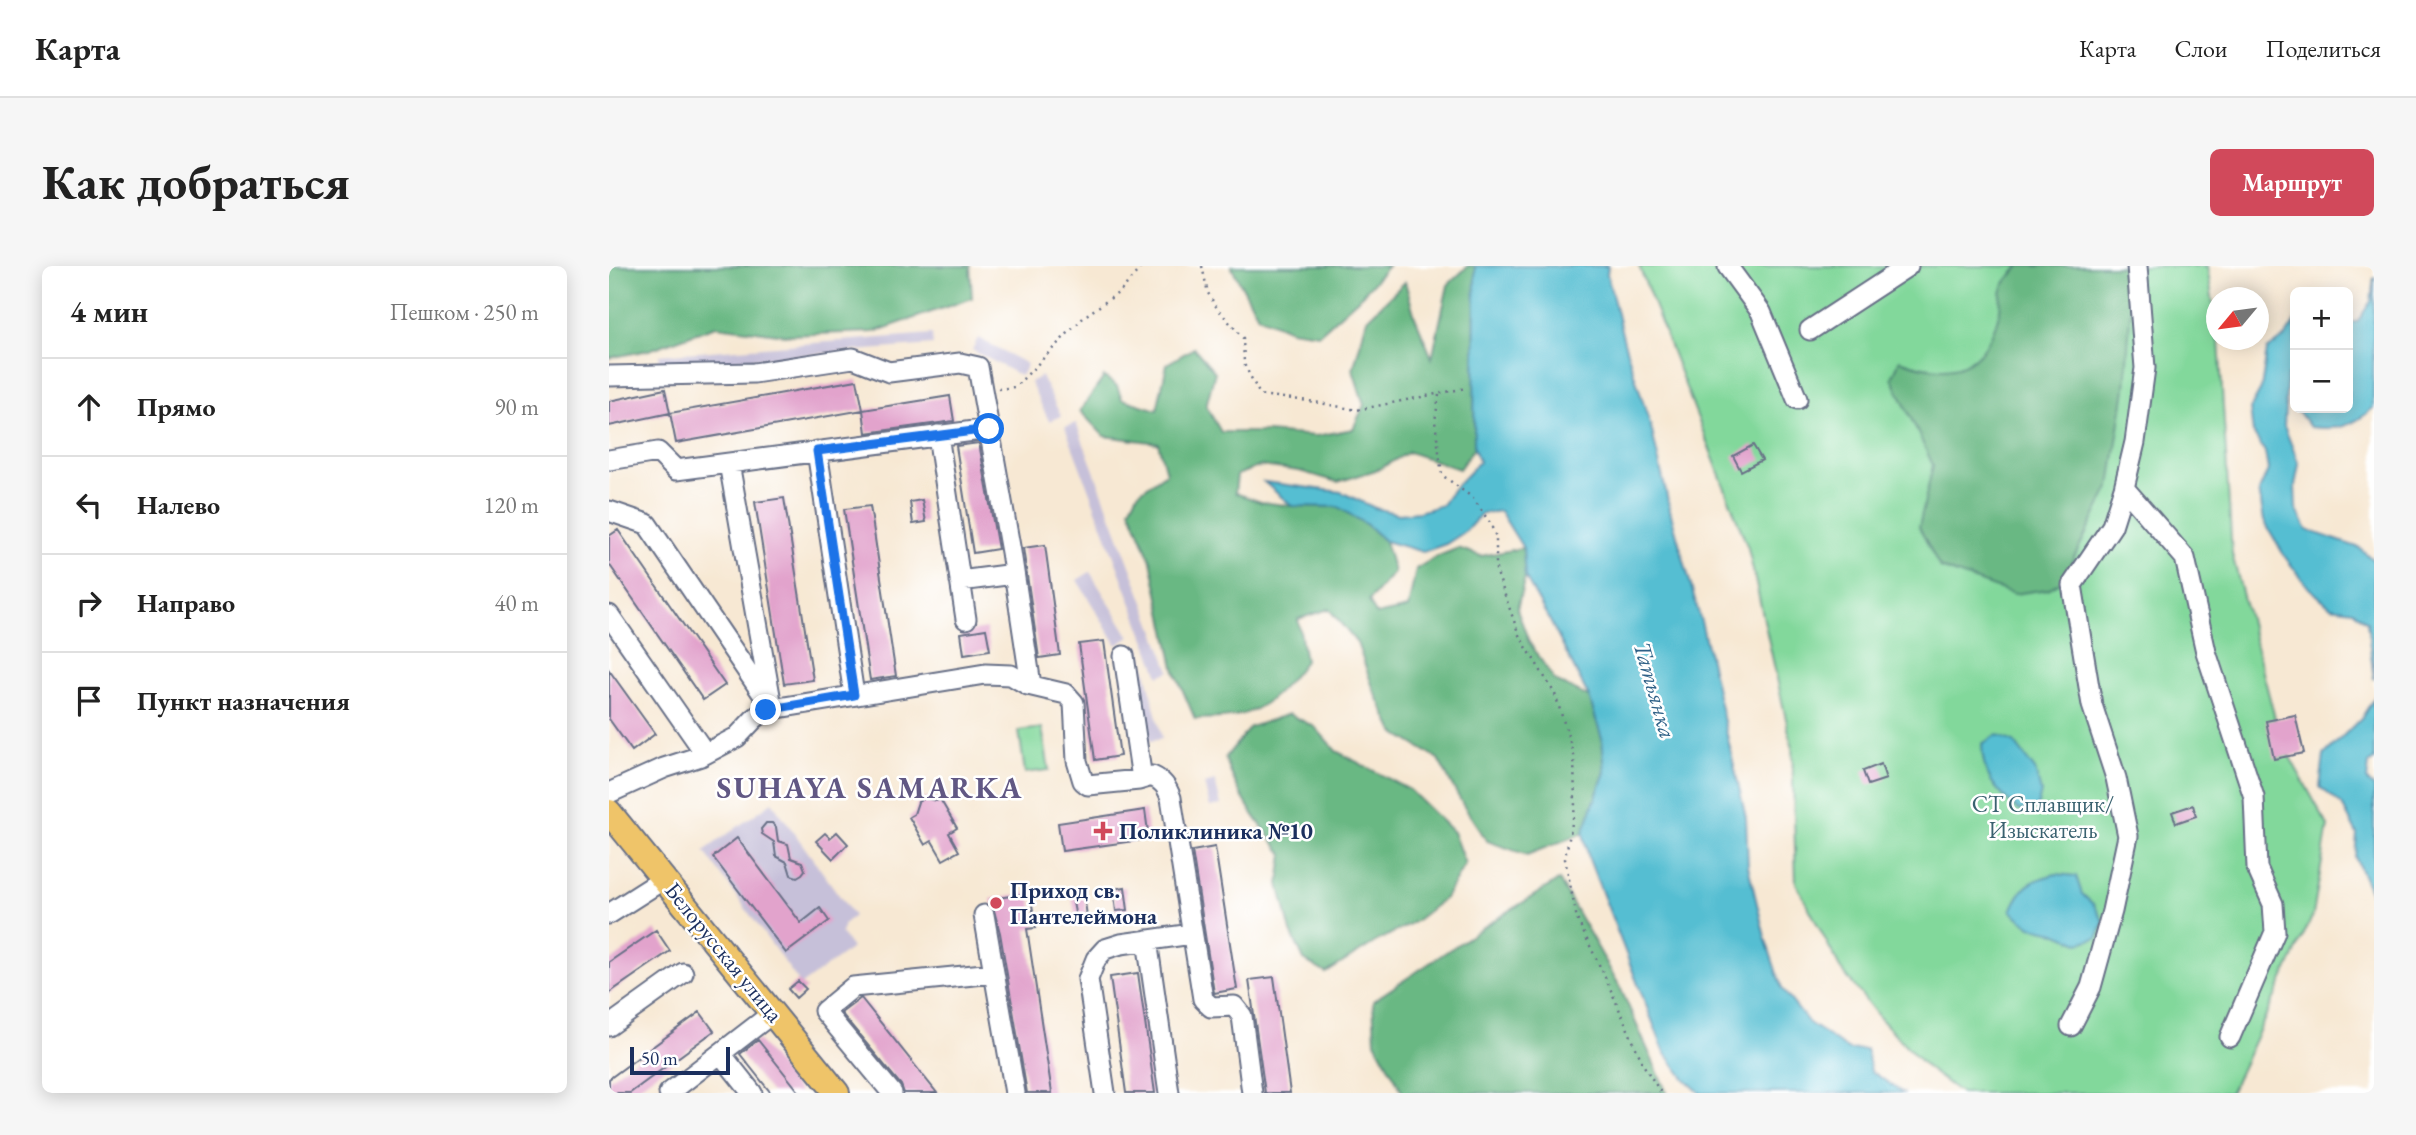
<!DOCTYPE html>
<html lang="ru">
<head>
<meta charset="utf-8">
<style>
	body { margin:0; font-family:"EB Garamond",serif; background:#f6f6f6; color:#222 }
	.controls { position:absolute; right:21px; top:21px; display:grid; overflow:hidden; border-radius:10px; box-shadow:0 4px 18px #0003 }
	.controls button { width:63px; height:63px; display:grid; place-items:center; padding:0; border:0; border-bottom:2px solid #e0e0e0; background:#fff; color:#222; font:35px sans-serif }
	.compass { position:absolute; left:1597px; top:21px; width:63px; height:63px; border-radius:50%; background:#fff; box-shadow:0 4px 18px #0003; rotate:241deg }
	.scale { position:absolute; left:21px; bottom:18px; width:100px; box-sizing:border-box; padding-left:7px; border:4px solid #1b2f5e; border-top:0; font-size:19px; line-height:24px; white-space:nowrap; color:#1b2f5e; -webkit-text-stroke:5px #fff; paint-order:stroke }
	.stop { position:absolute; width:21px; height:21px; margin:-16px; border:5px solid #1a73e8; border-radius:50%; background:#fff }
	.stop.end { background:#1a73e8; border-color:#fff; box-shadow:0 2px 7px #0008 }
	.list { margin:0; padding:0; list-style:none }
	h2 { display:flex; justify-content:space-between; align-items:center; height:91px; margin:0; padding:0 28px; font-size:30px }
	h2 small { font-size:23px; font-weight:400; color:#767676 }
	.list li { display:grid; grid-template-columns:46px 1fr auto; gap:21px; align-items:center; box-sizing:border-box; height:98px; padding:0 28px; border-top:2px solid #e0e0e0 }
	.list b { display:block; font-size:26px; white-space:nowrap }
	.list em { font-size:23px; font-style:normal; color:#767676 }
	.icon { flex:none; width:38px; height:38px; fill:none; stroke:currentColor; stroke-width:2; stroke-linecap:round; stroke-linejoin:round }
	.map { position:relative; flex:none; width:1765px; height:827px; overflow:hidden; border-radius:10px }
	header { display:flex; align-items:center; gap:42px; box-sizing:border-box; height:98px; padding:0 35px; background:#fff; border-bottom:2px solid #e0e0e0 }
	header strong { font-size:33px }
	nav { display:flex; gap:38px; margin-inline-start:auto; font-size:24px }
	.intro { display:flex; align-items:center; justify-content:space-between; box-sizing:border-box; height:168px; padding:0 42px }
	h1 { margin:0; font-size:49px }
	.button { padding:18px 32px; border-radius:10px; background:#d1495b; color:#fff; font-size:24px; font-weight:700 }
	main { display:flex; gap:42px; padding:0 42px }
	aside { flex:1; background:#fff; border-radius:10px; box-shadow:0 4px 18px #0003 }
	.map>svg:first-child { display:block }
	.industrial { fill:#c6c0d9 }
	.green { fill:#82d89b; stroke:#4e847c; stroke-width:2 }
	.forest { fill:#69b883; stroke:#427470; stroke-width:2 }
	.water { fill:#55bed2; stroke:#387698; stroke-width:2 }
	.building { fill:#e2a3cc }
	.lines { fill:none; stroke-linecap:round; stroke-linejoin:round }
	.minor-casing { stroke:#687087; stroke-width:23 }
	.major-casing { stroke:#687087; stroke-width:28 }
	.path { stroke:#687087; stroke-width:2.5; stroke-dasharray:2 5; stroke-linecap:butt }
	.minor { stroke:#fff; stroke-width:19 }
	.major { stroke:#efc469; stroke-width:24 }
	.route { stroke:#1a73e8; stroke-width:9 }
	.poi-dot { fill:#d1495b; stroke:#fff; stroke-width:2.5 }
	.labels { text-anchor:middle; stroke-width:5; stroke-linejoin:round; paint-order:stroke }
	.park-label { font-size:23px; fill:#3a6270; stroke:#fff }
	.poi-label { font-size:23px; font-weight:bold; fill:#1b2f5e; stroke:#fff; text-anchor:start }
	.street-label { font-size:23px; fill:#1b2f5e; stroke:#fff }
	.water-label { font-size:24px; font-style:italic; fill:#2f6187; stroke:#fff }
	.district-label { font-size:30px; font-weight:bold; letter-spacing:2px; fill:#615884; stroke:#fff }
</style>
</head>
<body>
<header>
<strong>Карта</strong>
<nav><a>Карта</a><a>Слои</a><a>Поделиться</a></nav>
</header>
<div class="intro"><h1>Как добраться</h1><a class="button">Маршрут</a></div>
<main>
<aside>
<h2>4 мин<small>Пешком · 250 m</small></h2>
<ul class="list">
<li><svg class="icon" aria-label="ahead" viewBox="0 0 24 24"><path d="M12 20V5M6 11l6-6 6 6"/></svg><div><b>Прямо</b></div><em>90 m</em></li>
<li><svg class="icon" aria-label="left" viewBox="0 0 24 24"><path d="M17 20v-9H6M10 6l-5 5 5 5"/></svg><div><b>Налево</b></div><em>120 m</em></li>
<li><svg class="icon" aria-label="right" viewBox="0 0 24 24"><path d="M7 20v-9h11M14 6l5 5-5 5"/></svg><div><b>Направо</b></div><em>40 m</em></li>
<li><svg class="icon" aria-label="arrive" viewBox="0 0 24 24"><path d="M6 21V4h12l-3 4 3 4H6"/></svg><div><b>Пункт назначения</b></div></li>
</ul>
</aside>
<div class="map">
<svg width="1765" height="827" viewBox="0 0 1765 827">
	<rect width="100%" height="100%" fill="#fff"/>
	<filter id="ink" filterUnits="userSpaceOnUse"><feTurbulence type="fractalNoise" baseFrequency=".0143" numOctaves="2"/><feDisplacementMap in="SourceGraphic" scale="14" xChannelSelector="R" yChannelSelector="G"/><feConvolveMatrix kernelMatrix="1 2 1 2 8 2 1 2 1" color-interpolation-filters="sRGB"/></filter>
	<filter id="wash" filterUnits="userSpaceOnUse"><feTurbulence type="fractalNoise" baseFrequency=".00686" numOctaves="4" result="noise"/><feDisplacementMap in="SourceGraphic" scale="28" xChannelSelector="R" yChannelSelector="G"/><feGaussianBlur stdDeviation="1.57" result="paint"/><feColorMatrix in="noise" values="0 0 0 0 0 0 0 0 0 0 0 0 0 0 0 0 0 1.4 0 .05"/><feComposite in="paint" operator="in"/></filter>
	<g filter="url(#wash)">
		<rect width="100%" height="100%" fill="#f7e8d3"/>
		<path class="industrial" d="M323,68L324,79L51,100L50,89Z
			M369,72L418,98L412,110L363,84Z
			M432,110L452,150L440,155L421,116Z
			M467,157L561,405L550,410L456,161Z
			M481,306L521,371L508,379L468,314Z
			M531,380L553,473L541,475L520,382Z
			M606,515L612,539L601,541L595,518Z
			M163,536L245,650L235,658L232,667L243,682L192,719L95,585Z"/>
		<path class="green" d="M1030,0H1598L1607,57L1608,74H1610L1623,288L1672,475L1719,560L1704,649L1621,827H1352L1318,802L1270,751L1231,702L1187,617L1183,480L1139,282Z
			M433,462L440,504L416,507L410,465Z"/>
		<path class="forest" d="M0,0H361L363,32L265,66L177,69L107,60L40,84L0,92Z
			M622,0H779L751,31L710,68L681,64L649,50Z
			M859,0H866L865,182L850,203L800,186L770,203L729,216L690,205L652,200L628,209L626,227L652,236L683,240L729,241L758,259L776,275L785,306L760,335L767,349L799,342L807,303L827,291L849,282L872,290L914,282L916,311L908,343L920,376L946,415L980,431L993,472L996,506L974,567L918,589L878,575L854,539L829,493L785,466L765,424L748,377L720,343L689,353L696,395C678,419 657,445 626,450C613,453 599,452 586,453L566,406L542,295L521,243L529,227L557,207L549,177L495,170L471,145L495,111L508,120L513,133L548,144L558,98L585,82L606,106L597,140L612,166H658L707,170L744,163L755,139L744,104L758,53L796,16L806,51L823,92L839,19Z
			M1411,0H1514L1523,25L1516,123L1501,220L1453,315L1439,323L1405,328L1331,302L1310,261L1324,199L1283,112L1291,94C1342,113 1375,104 1390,48C1393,40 1390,29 1394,21C1397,14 1406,6 1411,0Z
			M680,448L706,461L727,485L801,524L844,566L856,598L836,632L807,655L768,675L717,707L695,694L682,666L670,618L674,588C648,555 630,532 616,492L641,461Z
			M950,614L1010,719L1058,827H794L766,776L764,735L873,662Z"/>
		<path class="water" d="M866,0H999L998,8L1015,76L1042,161L1062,248L1093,359L1137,552L1139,600L1156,671L1173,723L1200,757L1240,784L1257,783L1262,805L1294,827H1091L1076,813L1055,785L980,593L974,567L996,506L993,472L980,431L941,355L916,311L914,282L891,245L872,248L857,265L837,278L814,286L776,275L758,259L729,241L683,240L655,216L732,226L766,242L790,248L810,246L833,239L844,223L870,196L865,182Z
			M1765,11L1764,142C1743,161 1729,164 1701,161L1689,145V142H1739V56H1748L1762,35Z
			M1686,55V109H1678L1675,160L1690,198L1686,220L1687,242L1698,264L1751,282L1765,295V414L1758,356L1744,344L1722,341L1700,322L1676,291L1655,255L1650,225L1659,204L1656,186L1644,167L1641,143L1652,123L1658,84L1676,71Z
			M1765,432V494L1760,498L1758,515L1765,521V634L1746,591L1748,568L1733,539L1711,521L1715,489L1753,451Z
			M1387,469L1405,476L1426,504L1432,526L1428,542L1409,544C1386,524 1373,509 1373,478Z
			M1447,608L1467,610L1473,628L1485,639L1495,656L1488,672L1470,677L1442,665L1422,661L1402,645C1412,620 1422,614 1447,608Z"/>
		<g id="blocks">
			<path class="building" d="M248,114L254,144L67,177L61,147Z
				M56,123L61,147L0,160V135Z
				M341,130L345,155L257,167L254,144Z
				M370,177L389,283L364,287L347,180Z
				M1144,179L1153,194L1132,205L1124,190Z
				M175,232L204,414L175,418L146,236Z
				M313,234L317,256L304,258L301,236Z
				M261,240L287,410L261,414L235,243Z
				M9,264L116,419L94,434L0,298V270Z
				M436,279L451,389L430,392L414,282Z
				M377,363L381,384L355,388L352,367Z
				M495,375L511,490L486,494L470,378Z
				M0,404L46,468L23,485L0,453Z
				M1686,449L1695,487L1665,493L1657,455Z
				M1272,498L1277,513L1259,519L1254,505Z
				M316,532L328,535L331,533L348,562L340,567L350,585L334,594L323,575L316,579L300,551L305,548L309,536Z
				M1584,539L1587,550L1567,557L1563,546Z
				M536,544L540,573L453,585L449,557Z
				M157,557H163L167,561L169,575L179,578L182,592L193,596L196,604L193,608L188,611L182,609L178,596L167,590L165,576L153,568L152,563Z
				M228,566L239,578L224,593L207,575L216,567L221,572Z
				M128,572L192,657L211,642L220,655L177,687L104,591Z
				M606,581L628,723L605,727L583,585Z
				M516,621L519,644L507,645L504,623Z
				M421,627L427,662L418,663L443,827H418L391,667L382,633Z
				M475,629L478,650L467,652L463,631Z
				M47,664L61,685L0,727V696Z
				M529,707L546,827H517L501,711Z
				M665,711L681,827H656L640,714Z
				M189,715L197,723L187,732L179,723Z
				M252,732L328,827H295L292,819L232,747Z
				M91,746L105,765L21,827H0V813Z
				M149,774L191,827H162L131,788Z"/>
		</g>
	</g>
	<g filter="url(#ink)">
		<use href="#blocks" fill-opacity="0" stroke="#687087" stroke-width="2"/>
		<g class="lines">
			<g class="minor-casing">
				<path id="minor" d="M1121,0L1119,1L1152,46L1188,133
					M1201,64L1299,0
					M0,110L145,107L244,92L280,106L351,97L369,101L402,286L422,419
					M329,169L357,353
					M208,185L245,429
					M0,194L49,186L67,204L380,163
					M120,197L162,435
					M1515,222L1576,292L1597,386L1645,531L1648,602L1664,638L1666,666L1621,771
					M0,245L38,258L164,443
					M351,315L405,308
					M0,349L96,487
					M515,390L533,513
					M0,527L55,502L92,490L128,471L145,453L157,444L376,408L402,409L419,419L457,428L465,437L468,495L474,515L479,519L530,514L543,510C554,515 558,521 562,532L594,733L602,741L625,740L633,750L643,827
					M0,648L55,613
					M375,649L406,827
					M538,674L560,827
					M0,760L74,707
					M1462,760L1482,721L1503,645L1519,570L1507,512L1483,439L1463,319L1503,260L1515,222L1526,176L1536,102L1528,0
					M112,788L143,827
					M60,827L165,746
					M283,827L215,745L244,721L385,707
					M496,827L479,713L487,693L496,683L512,678L583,668"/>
			</g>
			<g class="major-casing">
				<path id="major" d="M0,546L228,827"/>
			</g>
			<path class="path" d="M593,0L599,27L608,42L634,72L635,98L651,129L700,135L748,144L857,122
				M389,123L406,121L476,50L512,25L533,0
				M830,129L826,155L833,209L864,232L881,257L887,271V304L910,369L946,428L965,489L966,542L956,593L968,653L997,713L1035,800L1052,827"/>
			<use href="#minor" class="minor"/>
			<use href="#major" class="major"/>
		</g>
	</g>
	<g class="lines" filter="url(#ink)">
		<path class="route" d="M157,444L245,429L208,185L380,163"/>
	</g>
	<g class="poi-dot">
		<path d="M490.5 554.5h7v7h7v7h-7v7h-7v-7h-7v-7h7z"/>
		<circle cx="387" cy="637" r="7"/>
	</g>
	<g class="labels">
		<g class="park-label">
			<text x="1434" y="546">СТ Сплавщик/<tspan x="1434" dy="26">Изыскатель</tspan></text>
		</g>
		<g class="poi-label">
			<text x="510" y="573">Поликлиника №10</text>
			<text x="401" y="632">Приход св.<tspan x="401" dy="26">Пантелеймона</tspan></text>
		</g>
		<g class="street-label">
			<text transform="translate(115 686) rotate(51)" y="8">Белорусская улица</text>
		</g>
		<g class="water-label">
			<text transform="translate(1046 424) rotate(74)" y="8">Татьянка</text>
		</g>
		<g class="district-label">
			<text x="261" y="532">SUHAYA SAMARKA</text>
		</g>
	</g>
</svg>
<div class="controls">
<button>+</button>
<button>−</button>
</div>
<svg class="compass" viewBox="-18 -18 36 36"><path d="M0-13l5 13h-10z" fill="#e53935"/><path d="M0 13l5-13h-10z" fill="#767676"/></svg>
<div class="scale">50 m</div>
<div class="stop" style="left:380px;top:163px"></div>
<div class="stop end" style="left:157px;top:444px"></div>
</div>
</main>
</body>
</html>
